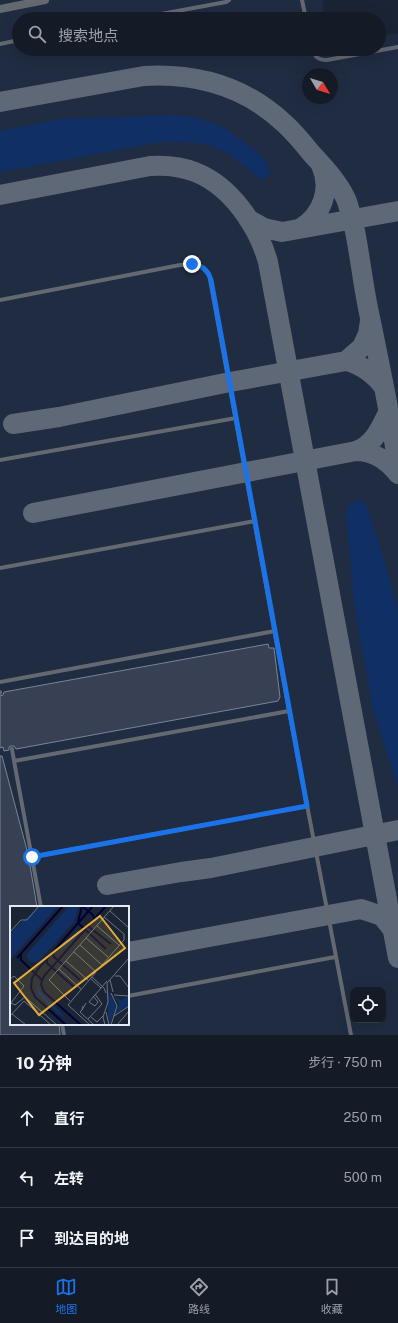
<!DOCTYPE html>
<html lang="zh">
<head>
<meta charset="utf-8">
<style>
	body { margin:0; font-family:"Public Sans","Noto Sans SC",sans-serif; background:#212833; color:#f1f3f6 }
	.controls { position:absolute; right:12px; bottom:12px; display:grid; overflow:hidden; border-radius:8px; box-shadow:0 4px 16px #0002 }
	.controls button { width:36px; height:36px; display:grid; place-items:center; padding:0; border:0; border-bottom:1px solid #333944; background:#141b27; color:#f1f3f6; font:20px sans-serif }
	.compass { position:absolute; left:302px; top:68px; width:36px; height:36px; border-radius:50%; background:#141b27; box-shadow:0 4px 16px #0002; rotate:128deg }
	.stop { position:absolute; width:12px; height:12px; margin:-9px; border:3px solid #1a73e8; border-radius:50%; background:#fff }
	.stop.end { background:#1a73e8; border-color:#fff; box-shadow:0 1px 4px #0008 }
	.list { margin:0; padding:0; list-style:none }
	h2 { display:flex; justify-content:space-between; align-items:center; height:52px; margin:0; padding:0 16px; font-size:17px }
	h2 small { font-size:13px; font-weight:400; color:#9da1a7 }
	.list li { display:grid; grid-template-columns:26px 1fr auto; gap:12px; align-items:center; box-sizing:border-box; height:60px; padding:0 16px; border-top:1px solid #333944 }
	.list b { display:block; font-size:15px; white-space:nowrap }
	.list em { font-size:13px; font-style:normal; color:#9da1a7 }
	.icon { flex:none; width:22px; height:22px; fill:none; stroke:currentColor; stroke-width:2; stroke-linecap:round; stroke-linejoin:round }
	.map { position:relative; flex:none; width:398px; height:1035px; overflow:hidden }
	.search { position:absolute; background:#141b27; box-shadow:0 4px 16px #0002; left:12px; right:12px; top:12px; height:44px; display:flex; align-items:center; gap:10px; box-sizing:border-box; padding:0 14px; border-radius:22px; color:#9da1a7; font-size:15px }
	.sheet { height:232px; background:#141b27 }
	nav { display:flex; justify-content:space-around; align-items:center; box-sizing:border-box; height:56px; border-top:1px solid #333944; background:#141b27; font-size:11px; color:#9da1a7 }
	nav a { display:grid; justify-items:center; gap:2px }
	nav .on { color:#1a73e8 }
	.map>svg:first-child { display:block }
	.built { fill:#202c42; fill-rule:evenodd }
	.green { fill:#102f64 }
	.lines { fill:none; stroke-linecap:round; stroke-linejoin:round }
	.taxiway { stroke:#5e6876; stroke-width:20 }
	.building { fill:#374153; stroke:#788498 }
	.service { stroke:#636871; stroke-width:4 }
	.minor { stroke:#636871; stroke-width:8 }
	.route { stroke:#1a73e8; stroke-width:5 }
	.inset-river { fill:none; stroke:#00013a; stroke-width:2 }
	.inset-road { fill:none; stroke:#6b7482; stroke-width:1 }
	.view { fill:#e6ac36; fill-opacity:0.15; stroke:#e6ac36; stroke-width:2 }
	.inset-edge { fill:none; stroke:#e4ebf6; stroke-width:2 }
</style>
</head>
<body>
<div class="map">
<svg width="398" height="1035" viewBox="0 0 398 1035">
	<rect width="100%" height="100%" fill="#1a2434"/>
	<path class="built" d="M0,0H322L325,19H19V49H379V36L398,33V1035H0ZM308,74H332V98H308ZM11,907H128V1024H11ZM353,990H383V1020H353Z"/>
	<path class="green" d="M174,115C188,116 203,119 216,124C228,128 260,153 267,164C269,167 269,172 270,176L265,178L260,179C251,170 229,153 217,148C200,141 179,142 161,142L0,172V131L60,119Z
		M358,500L365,502L368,508L394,593L398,612V787L373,709L354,603L346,513L349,504Z"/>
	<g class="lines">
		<path class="taxiway" d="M0,102L144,76C197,73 245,86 285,124C295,133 303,143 311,153C324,167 338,182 346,199C350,209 352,220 355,231C360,257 363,283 368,308C379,360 389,411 398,463
			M0,195L150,166C165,165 180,166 195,172C231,186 258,226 268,262L398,958
			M248,219L264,228L282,232L398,211
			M301,228C322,215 332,189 321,165
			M346,361C359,363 375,375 383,386
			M13,424L59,417L230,382L346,361L362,347L368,334L370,321
			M356,451C375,444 380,428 389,411
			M33,513L356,451C373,451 388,461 398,474
			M107,885L181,872L211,868L398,830
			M128,952L361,909L382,916L393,930"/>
	</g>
	<path class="building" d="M268,644L269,648H274L279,689L280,697L278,701L16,749L14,746H11L9,747V750L4,751L3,747L0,748V696L3,695L4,692Z
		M0,756H2L28,854L37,907H11V1024H59L60,1035H0Z"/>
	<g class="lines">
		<path class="service" d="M302,0L306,19
			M134,19L226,2L229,0
			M0,44L19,40
			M312,49C315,57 318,60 327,60L398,47
			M0,300L180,265C193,264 201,263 209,274L289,711L351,1035
			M0,460L236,418
			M0,568L255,521
			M0,682L275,631
			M0,692V693
			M12,749L14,761
			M31,857L307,806
			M41,907L14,761L289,711
			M128,996L335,957
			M62,1024L64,1035"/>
		<path class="minor" d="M0,9L45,0"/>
	</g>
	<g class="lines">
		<path class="route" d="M32,857L307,806L211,280C208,270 202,265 192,264"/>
	</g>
	<g transform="translate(10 906)">
		<rect width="119" height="119" fill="#1a2434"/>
		<path d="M29,0H48L0,54V27ZM59,0H69L64,16L28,56H20L16,49ZM67,24L69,25L64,33L48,47ZM27,76L31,87L57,113L48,108L28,88ZM98,84L106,100L100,119L98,112ZM104,90L111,94L119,90V99L105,108L109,98Z" fill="#102f64"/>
		<path class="inset-river" d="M73,1L83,9L84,13M68,16L72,0M68,17L96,43M79,21L101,38M43,47L44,51L70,74M11,48V54L32,74M7,52L53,0M37,54V57L64,81M56,119L25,91L21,82L22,72L28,63L83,0M71,119L34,86L31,78L34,70L96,0"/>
		<path class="inset-road" d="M100,5L119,22M87,20L109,39M0,26L11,14H17L29,0M76,32L98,51M70,39L92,59L114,34V28L94,11M64,46L86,66L58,99L80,119M56,55L78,74M49,63L71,83M105,70H110L119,82M82,71L94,82L96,87M80,72L91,82M0,73L4,70L14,80L1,97L5,99L15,91L47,119M100,74L103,86M104,89L119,90M83,90L88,96L85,100L79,96L97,75M60,95L39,74L104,0M73,100L72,104L76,97M72,104L70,106L84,119M96,106L99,119M2,108L16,119M0,110L14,95L41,119M104,110L119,100M81,111L87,116L93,110M78,113L92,98L85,88M95,119L93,111L98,96L97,77L119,52M101,119L107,100L101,87M107,119L119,105"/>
		<path class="view" d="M90,10L115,42L29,109L4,77Z"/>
		<rect width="119" height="119" class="inset-edge"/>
	</g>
</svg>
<div class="controls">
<button><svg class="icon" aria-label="locate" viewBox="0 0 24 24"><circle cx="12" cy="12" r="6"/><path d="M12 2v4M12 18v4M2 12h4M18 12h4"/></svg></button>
</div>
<svg class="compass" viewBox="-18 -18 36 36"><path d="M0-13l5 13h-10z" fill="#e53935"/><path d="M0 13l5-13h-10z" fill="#9da1a7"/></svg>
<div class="stop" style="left:32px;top:857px"></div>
<div class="stop end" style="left:192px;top:264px"></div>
<div class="search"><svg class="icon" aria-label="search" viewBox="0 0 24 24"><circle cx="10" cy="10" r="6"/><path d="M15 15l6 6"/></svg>搜索地点</div>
</div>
<section class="sheet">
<h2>10 分钟<small>步行 · 750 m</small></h2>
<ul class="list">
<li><svg class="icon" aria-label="ahead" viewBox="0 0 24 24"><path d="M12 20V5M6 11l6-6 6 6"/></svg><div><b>直行</b></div><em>250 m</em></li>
<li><svg class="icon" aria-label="left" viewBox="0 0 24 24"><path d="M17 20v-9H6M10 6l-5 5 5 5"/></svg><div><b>左转</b></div><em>500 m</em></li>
<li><svg class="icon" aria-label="arrive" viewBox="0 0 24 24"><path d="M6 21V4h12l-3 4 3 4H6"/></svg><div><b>到达目的地</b></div></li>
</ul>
</section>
<nav>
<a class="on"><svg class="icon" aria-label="map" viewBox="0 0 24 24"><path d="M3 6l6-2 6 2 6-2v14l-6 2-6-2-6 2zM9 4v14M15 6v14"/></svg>地图</a>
<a><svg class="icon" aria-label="directions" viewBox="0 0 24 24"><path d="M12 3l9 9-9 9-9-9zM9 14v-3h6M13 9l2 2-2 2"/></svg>路线</a>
<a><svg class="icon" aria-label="saved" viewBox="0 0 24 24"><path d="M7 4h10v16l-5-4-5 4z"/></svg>收藏</a>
</nav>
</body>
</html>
